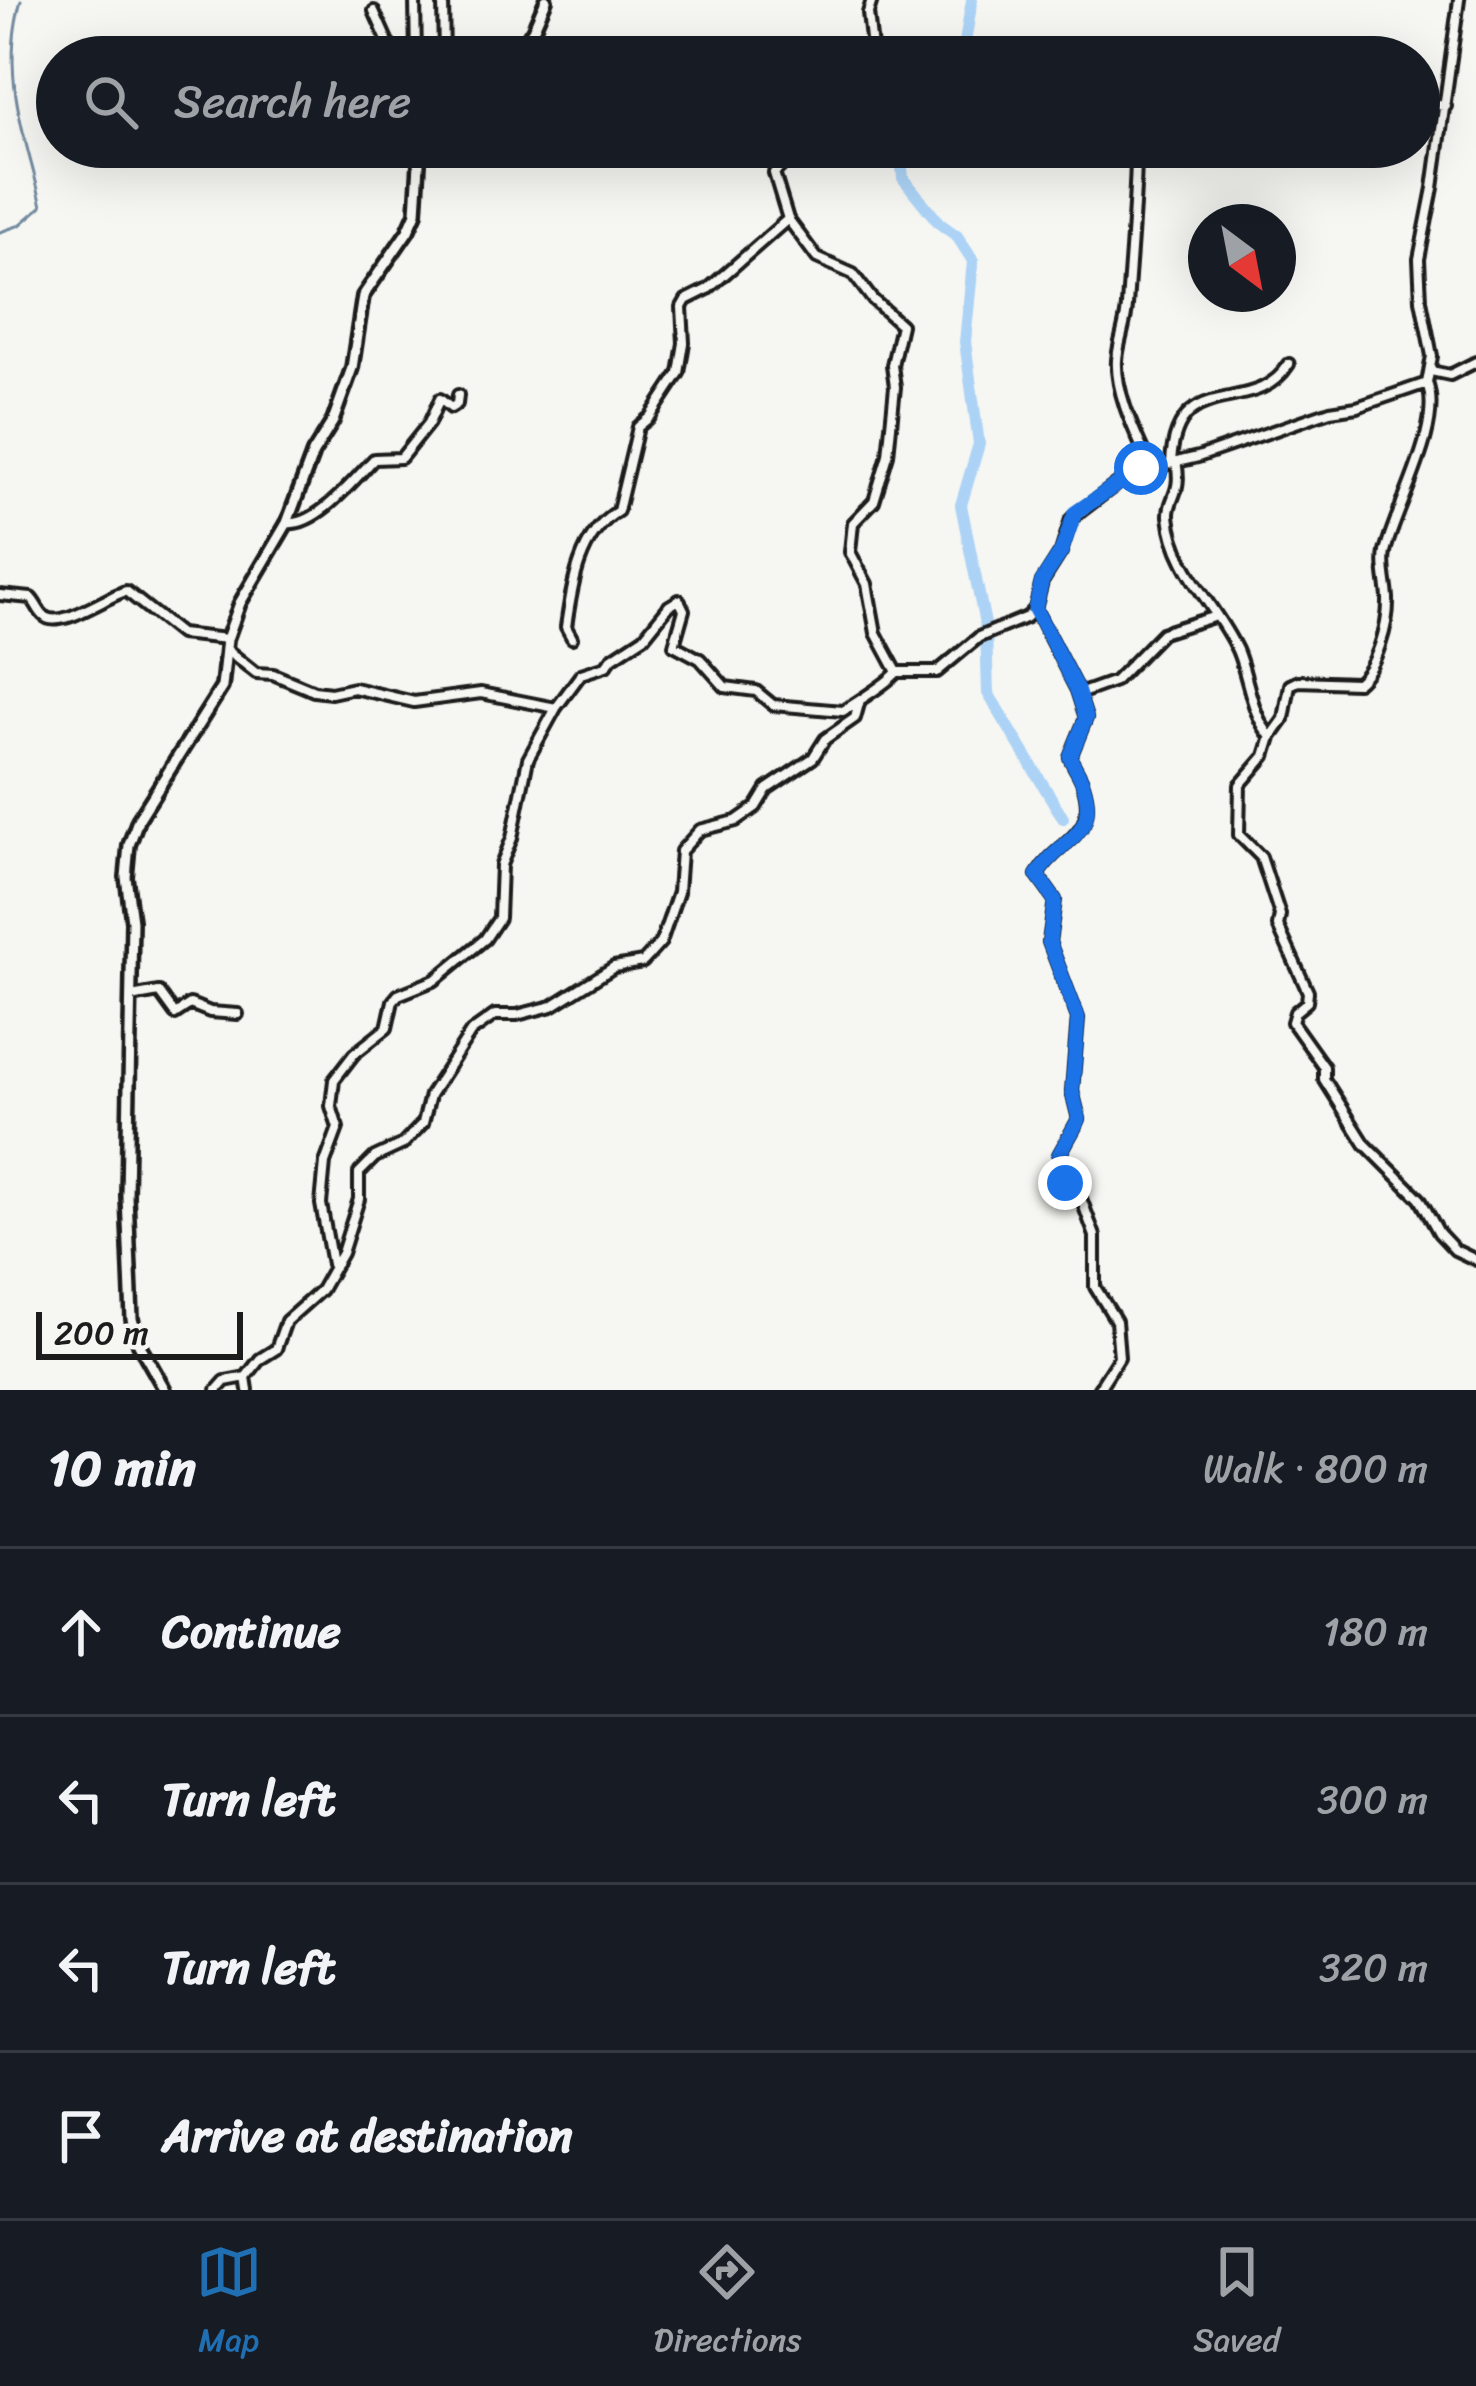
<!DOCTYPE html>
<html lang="en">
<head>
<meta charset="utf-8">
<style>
	body { margin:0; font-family:Sriracha,sans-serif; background:#20242c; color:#f1f3f6 }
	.compass { position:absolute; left:1188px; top:204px; width:108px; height:108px; border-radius:50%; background:#171b24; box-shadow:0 12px 48px #0002; rotate:148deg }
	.scale { position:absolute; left:36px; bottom:30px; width:207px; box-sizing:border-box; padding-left:12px; border:6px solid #1c1c1c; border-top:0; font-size:33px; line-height:42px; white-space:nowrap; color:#1c1c1c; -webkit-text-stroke:9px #f6f6f2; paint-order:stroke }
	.stop { position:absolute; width:36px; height:36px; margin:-27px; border:9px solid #1a73e8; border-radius:50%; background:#fff }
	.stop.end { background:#1a73e8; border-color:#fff; box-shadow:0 3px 12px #0008 }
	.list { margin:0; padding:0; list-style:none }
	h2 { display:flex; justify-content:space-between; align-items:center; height:156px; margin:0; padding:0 48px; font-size:51px }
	h2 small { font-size:39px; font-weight:400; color:#9ea1a6 }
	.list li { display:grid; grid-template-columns:78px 1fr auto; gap:36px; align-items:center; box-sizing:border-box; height:168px; padding:0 48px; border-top:3px solid #363941 }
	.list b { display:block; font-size:45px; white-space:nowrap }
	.list em { font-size:39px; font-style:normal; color:#9ea1a6 }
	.icon { flex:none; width:66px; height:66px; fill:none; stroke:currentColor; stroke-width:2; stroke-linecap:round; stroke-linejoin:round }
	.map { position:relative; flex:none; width:1476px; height:1390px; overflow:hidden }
	.search { position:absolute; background:#171b24; box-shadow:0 12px 48px #0002; left:36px; right:36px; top:36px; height:132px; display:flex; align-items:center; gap:30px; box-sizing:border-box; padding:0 42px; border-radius:66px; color:#9ea1a6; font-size:45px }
	.sheet { height:828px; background:#171b24 }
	nav { display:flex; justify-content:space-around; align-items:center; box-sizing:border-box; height:168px; border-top:3px solid #363941; background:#171b24; font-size:33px; color:#9ea1a6 }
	nav a { display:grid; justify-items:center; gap:6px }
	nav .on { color:#1f6fb2 }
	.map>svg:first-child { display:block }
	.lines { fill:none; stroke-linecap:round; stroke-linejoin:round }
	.stream { stroke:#728a9f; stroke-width:3 }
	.river { stroke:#acd3f6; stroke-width:12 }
	.minor-casing { stroke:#1c1c1c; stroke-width:16 }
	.tertiary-casing { stroke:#1c1c1c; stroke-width:18 }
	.minor { stroke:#f6f6f2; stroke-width:8 }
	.tertiary { stroke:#f6f6f2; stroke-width:9 }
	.route { stroke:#1a73e8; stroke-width:15 }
</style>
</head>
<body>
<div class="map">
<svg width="1476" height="1390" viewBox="0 0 1476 1390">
	<rect width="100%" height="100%" fill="#f6f6f2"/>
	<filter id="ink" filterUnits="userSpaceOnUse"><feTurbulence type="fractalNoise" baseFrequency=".00833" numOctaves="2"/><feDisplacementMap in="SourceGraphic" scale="24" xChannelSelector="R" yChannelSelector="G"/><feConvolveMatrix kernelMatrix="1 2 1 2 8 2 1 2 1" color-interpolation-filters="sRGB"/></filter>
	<g filter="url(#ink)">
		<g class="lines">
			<path class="stream" d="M0,232L20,225L42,206C25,133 0,75 21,0"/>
			<path class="river" d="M956,57L964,48L972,0
				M900,147L903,178L939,223L957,236L973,261L965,342L979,444L961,505L986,629L988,693L1063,818"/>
			<g class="minor-casing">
				<path id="minor" d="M415,0L416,57
					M443,0L444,57
					M872,0L868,13L873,57
					M374,11L390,47L412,57
					M943,57L953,50L967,57
					M1419,103L1446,106
					M1130,147L1136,159C1135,208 1130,258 1127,306C1126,325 1118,343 1117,360C1115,394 1137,436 1150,466
					M788,219L817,258L853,274L872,299L901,325L892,365L895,387L888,455L874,501L853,523L850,552L867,584L876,633L897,672
					M1431,371L1450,375L1476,362
					M1427,383C1444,425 1396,507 1385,552C1382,566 1387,583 1388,598C1389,624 1377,667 1357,683L1298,681L1290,685L1284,719L1271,737L1265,756L1240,785L1239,835L1261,857L1280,915L1278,926L1308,992L1307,1002L1295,1012L1292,1022L1324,1067V1079L1365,1144L1420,1199L1439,1233L1455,1250L1476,1260
					M1176,462C1183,493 1168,498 1169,516C1174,569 1216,605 1237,650C1249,678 1251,715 1271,737
					M1171,463C1176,368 1253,421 1289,364
					M287,523C316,527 354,480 374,459L401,458L429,423L440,399L451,408L457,404L458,395
					M0,595L31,598C36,603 38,610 43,615C58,632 107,596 126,591L180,634L227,639
					M1035,609L1077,690L1086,718L1070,757C1073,766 1080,774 1083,784C1100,837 1059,838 1037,875L1055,900L1049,942L1078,1018L1072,1091L1079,1119L1059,1155L1065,1182L1079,1193L1095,1236V1287L1116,1321L1119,1357L1098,1390
					M572,638L566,627C572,585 579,535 618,511L638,427L650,417L679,373L684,343L682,307L686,300L708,289L788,219L774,173L792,156L821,147
					M226,649L256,673L273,674L314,691L331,693L354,688L414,702L481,693L556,708
					M1079,694L1115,681L1162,633L1216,616
					M131,997L159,992L175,1014L190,1004L210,1012L238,1014
					M332,1264L321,1204L325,1163L338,1128L331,1106L334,1080L354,1054L387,1028L393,1001L398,995L435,980L485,939L499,918L501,865L512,838L528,759L556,708L581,674L606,666L612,658L644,637L669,606L679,600L684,610L674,645L700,659L725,687L756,691L773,705L843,711C857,702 888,683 897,672H937L979,637L1027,617L1035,609L1042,582L1061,552L1071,519L1131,473L1198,457L1330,411L1357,407L1427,383L1432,356L1421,300L1419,259L1433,188L1459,0
					M246,1377L248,1390
					M217,1390L225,1381L246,1377L260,1359L276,1349L286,1321L321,1290L342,1253L359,1199V1173L375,1157L403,1144L423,1123L430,1095L471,1032L495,1015H517L552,1006L614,967L643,962L661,942L678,892L681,851L700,830L736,821L756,807L767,789L813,758L825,739L855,718L860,700"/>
			</g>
			<g class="tertiary-casing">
				<path id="tertiary" d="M515,57L533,30L546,0
					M165,1390L139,1344L132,1319L127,1196L132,921L126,877L129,845L138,820L222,687L227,639L240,603L287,523L313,453L333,421L352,368L363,296L408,231L416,213L420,147"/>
			</g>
			<use href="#minor" class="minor"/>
			<use href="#tertiary" class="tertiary"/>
		</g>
	</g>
	<g class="lines" filter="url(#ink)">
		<path class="route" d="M1065,1183L1059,1155L1079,1119L1072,1091L1078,1018L1049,942L1055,900L1037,875C1059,838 1101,837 1083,784C1080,774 1073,766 1070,757L1086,718L1077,690L1035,609L1042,581L1061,552L1075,513L1141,468"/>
	</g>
</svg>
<svg class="compass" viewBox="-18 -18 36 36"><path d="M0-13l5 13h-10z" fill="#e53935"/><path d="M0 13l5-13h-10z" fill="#9ea1a6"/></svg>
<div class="scale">200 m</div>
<div class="stop" style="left:1141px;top:468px"></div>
<div class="stop end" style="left:1065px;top:1183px"></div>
<div class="search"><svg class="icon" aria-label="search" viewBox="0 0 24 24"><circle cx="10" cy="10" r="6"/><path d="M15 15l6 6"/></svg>Search here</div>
</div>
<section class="sheet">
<h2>10 min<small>Walk · 800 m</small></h2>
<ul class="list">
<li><svg class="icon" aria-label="ahead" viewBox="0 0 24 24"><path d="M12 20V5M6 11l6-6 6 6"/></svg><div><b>Continue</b></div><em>180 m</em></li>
<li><svg class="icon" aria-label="left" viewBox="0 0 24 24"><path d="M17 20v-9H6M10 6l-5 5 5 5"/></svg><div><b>Turn left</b></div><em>300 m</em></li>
<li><svg class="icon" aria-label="left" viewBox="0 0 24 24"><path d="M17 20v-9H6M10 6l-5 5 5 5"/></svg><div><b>Turn left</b></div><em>320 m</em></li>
<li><svg class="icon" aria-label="arrive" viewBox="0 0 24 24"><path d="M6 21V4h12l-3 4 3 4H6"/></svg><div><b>Arrive at destination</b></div></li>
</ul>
</section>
<nav>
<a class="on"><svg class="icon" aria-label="map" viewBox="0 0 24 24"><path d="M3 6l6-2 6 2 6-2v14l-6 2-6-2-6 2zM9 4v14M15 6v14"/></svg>Map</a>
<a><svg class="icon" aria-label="directions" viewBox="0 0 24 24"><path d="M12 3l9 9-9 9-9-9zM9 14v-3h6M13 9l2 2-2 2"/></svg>Directions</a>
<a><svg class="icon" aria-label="saved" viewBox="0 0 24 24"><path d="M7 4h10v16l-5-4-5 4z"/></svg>Saved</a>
</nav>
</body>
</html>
